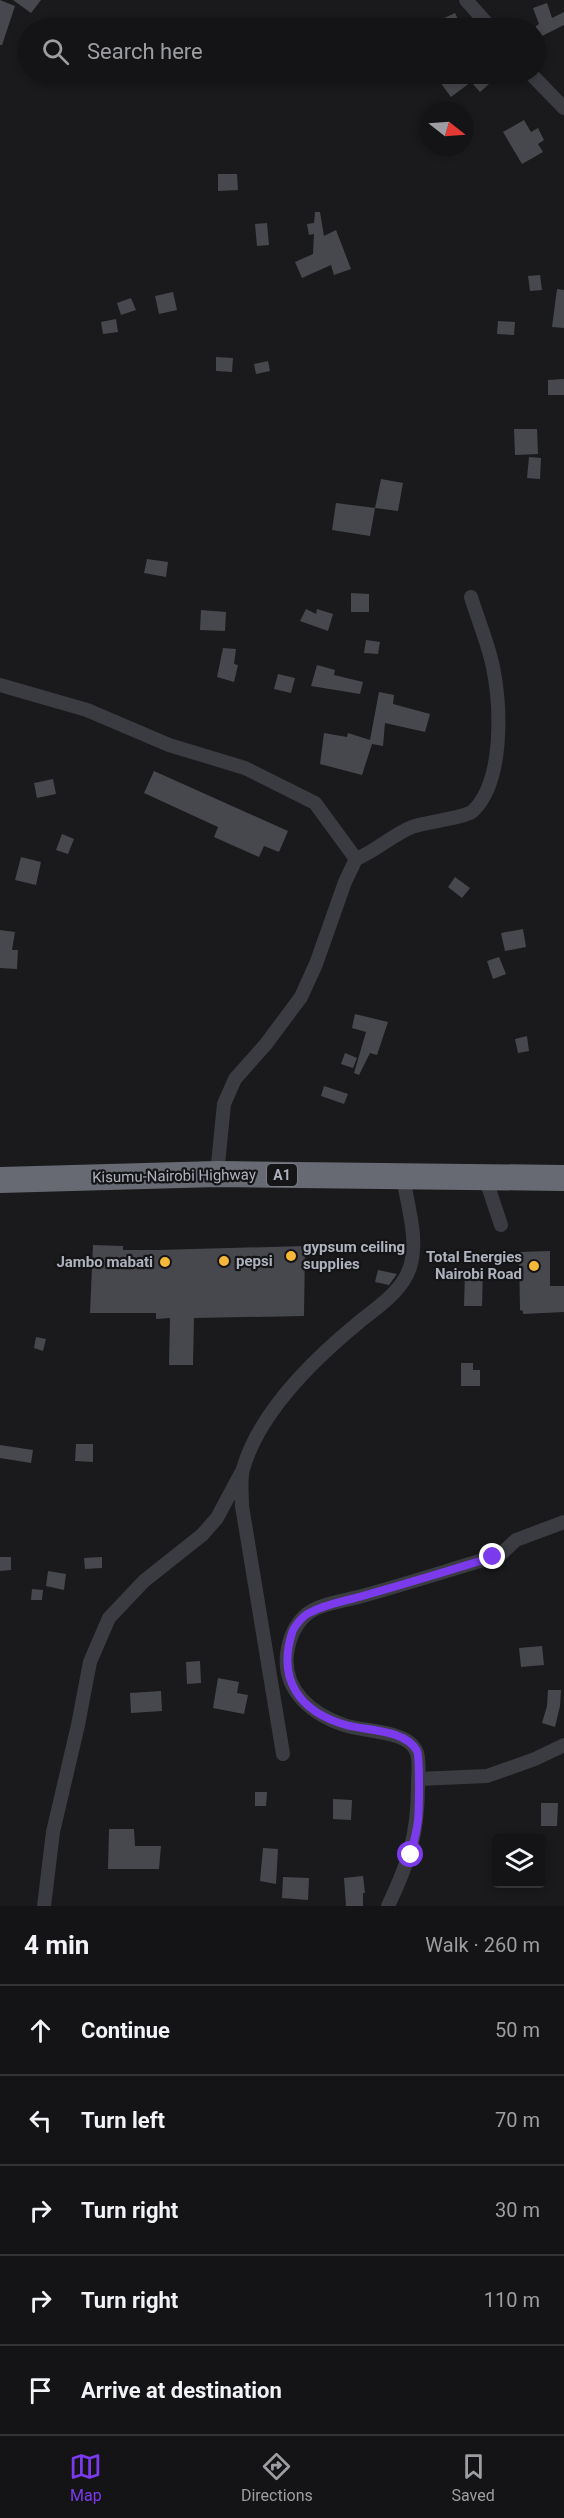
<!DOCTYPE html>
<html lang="en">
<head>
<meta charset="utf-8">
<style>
	body { margin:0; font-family:Roboto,sans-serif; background:#212123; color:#f1f3f6 }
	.controls { position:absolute; right:18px; bottom:18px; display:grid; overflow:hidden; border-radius:6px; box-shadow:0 3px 9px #0003 }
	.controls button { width:54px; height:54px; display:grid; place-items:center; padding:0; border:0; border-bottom:2px solid #333335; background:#141416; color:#f1f3f6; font:30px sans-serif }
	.compass { position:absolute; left:420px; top:102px; width:54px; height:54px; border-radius:50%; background:#141416; box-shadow:0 3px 9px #0003; rotate:107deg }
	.stop { position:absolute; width:18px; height:18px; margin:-14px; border:4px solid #7c3aed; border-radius:50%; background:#fff }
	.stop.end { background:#7c3aed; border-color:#fff; box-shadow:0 2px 6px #0008 }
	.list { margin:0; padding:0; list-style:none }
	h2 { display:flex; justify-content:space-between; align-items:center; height:78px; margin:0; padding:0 24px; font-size:26px }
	h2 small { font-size:20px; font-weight:400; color:#9d9ea1 }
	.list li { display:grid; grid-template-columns:39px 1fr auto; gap:18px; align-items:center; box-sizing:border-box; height:90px; padding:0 24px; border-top:2px solid #333335 }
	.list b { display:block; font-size:22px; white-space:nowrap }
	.list em { font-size:20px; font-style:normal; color:#9d9ea1 }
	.icon { flex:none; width:33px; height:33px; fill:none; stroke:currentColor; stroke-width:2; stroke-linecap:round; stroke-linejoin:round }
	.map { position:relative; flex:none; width:564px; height:1906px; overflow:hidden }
	.search { position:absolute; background:#141416; box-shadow:0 3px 9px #0003; left:18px; right:18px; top:18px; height:66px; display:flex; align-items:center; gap:15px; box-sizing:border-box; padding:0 21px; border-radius:33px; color:#9d9ea1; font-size:22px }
	.sheet { height:528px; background:#141416 }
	nav { display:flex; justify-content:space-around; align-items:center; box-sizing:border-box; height:84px; border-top:2px solid #333335; background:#141416; font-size:16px; color:#9d9ea1 }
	nav a { display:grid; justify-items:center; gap:3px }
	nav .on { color:#7c3aed }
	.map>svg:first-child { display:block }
	.building { fill:#47484d }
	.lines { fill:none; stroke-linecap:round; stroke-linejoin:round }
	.street { stroke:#3b3c42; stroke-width:14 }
	.highway { stroke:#676a73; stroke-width:26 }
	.route { stroke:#7c3aed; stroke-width:8 }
	.poi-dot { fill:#f7b739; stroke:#151518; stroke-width:2 }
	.labels { text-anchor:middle; stroke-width:4.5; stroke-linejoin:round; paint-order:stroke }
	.shield { fill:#151518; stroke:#7f838c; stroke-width:1.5 }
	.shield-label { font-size:14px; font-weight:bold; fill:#adb2bd }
	.street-label { font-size:15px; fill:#adb2bd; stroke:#151518 }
	.poi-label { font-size:15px; font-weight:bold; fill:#adb2bd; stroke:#151518; text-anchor:start }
</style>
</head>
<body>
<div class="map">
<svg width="564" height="1906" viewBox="0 0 564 1906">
	<rect width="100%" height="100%" fill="#1a1a1d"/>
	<path class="building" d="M0,0L15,6L2,45H0Z
		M13,0H41L31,13Z
		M547,3L552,18L564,12V25L536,39V26L539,24L533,8Z
		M455,13L462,28H423Z
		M434,74H481L489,84L480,92L471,82L451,97Z
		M524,120L531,132L538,128L544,140L538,144L543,152L522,164L503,132Z
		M218,174H237L238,190L218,191Z
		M315,212H320L324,236L336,230L351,269L334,275L331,265L302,278L295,262L313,254L314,234L309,235L307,224L314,223Z
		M267,223L269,245L257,246L255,224Z
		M540,275L542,290L530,291L528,276Z
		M557,289L564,290V328L552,327Z
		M173,292L177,310L159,314L155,296Z
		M131,298L136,310L121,315L117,303Z
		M116,319L118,332L103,334L101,322Z
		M498,321L515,322L514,335L497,334Z
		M216,357L233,358L232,372L216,371Z
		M268,361L270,371L256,374L254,364Z
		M564,379V395H548V380Z
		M514,429H537L538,454L515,455Z
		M529,457L541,458L540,479L527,478Z
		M381,479L403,483L398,511L375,508Z
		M336,503L375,508L370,536L332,530Z
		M147,559L168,562L166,577L144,573Z
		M351,593L369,594V612H351Z
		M306,609L316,614L317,609L333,614L328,631L300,621Z
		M201,610L226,612L225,631L200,630Z
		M366,640L380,642L378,654L364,653Z
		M223,648L236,649L234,664L238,665L234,682L217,677Z
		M317,665L335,670L334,675L363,682L360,694L311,686Z
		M278,674L295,678L291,693L274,689Z
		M379,692L394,695L393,704L430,714L425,732L385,723L383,746L372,744L362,775L320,764L324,733L347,737L348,733L370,740Z
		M154,771L288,831L279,852L264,846L259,857L214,837L218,827L144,793Z
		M53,779L56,794L37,798L34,783Z
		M62,834L74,839L68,854L56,850Z
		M21,857L41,862L36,885L15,880Z
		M455,877L470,888L462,898L448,887Z
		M523,929L526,947L505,951L501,933Z
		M0,930L15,932L12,950H18L17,969L0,968Z
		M499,957L506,974L493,979L487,961Z
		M355,1014L388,1022L377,1055L370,1053L359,1075L354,1073L366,1032L352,1028Z
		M527,1036L529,1051L518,1053L515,1039Z
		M345,1053L357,1058L353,1068L341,1064Z
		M324,1086L348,1094L344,1104L321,1096Z
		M93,1245L123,1246V1250H157L305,1246L304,1316L194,1318L193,1365H169L170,1318L156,1319V1313H90Z
		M550,1251V1286H564V1312L523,1314V1311L520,1310L519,1252Z
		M378,1270L397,1274L389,1285L375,1282Z
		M465,1271L483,1272L482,1306H464Z
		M36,1337L46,1339L43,1351L34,1348Z
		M461,1363H473V1370H480V1386H461Z
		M76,1444H93V1462L75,1461Z
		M0,1445L33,1450L31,1463L0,1458Z
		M0,1557H11V1570L0,1571Z
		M102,1557V1568L85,1569L84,1558Z
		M48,1571L66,1574L64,1590L46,1586Z
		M32,1589L43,1590L42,1600H31Z
		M542,1646L544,1665L521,1667L519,1648Z
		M200,1661L201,1683L187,1684L186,1662Z
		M218,1678L239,1682L237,1693L248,1695L244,1714L213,1708Z
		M548,1690H561L560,1706L555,1727L542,1723L547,1706Z
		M161,1691L162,1711L131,1713L130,1693Z
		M255,1792H267L266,1806H255Z
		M333,1799L352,1800L351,1820L333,1819Z
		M541,1803H558L557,1826H541Z
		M109,1829H134L135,1846H161L159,1869H108Z
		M263,1848L278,1849L276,1884L260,1881Z
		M363,1876L365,1893H363V1906H346L344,1878Z
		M283,1877L309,1878L308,1900L282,1898Z"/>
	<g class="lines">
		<path class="street" d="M466,0L491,28
			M531,74L564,108
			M0,685L87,710L169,745L245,768L315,803L356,859
			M217,1174L224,1104L235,1079L266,1044L301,997L316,964L345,882L356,859C376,851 392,835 412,827C424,822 465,818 473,811C504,781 501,707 493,667C488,643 478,620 471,597
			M485,1177L501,1225
			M283,1754L242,1506C242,1494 240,1480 243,1469C259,1413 313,1360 358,1323C376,1308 403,1291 410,1267C419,1238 407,1205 403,1176
			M418,1779L487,1776L535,1759L564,1745
			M44,1906L53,1832L78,1725L90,1662L109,1618L144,1581L202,1535L217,1518L241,1473
			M388,1906C409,1862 418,1834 418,1785C418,1776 420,1762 417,1753C410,1730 364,1732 344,1725C312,1714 283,1691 287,1654C289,1639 295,1624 307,1614C321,1603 345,1601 362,1596C406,1584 449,1570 493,1557L501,1554L516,1540L564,1522"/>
		<path class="highway" d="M0,1180L217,1174L564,1178"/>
	</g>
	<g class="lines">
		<path class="route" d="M411,1855C413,1844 417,1831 418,1820C419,1810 420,1758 417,1751C405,1729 367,1731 346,1725C300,1712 277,1680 292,1633C294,1626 303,1616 309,1613C327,1603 347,1601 366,1595C408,1583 451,1570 493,1557"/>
	</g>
	<g class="poi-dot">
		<circle cx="291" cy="1256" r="6"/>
		<circle cx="224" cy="1261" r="6"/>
		<circle cx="165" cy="1262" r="6"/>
		<circle cx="534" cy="1266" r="6"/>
	</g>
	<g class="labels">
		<rect class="shield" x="267" y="1164" width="30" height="22" rx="4.5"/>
		<g class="shield-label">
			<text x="282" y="1180">A1</text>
		</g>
		<g class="street-label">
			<text transform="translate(174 1176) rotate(-1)" y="5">Kisumu-Nairobi Highway</text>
		</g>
		<g class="poi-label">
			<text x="303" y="1252">gypsum ceiling<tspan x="303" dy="17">supplies</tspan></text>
			<text x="522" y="1262" text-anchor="end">Total Energies<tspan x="522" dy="17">Nairobi Road</tspan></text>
			<text x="236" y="1266">pepsi</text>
			<text x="153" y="1267" text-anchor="end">Jambo mabati</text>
		</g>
	</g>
</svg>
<div class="controls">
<button><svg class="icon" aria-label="layers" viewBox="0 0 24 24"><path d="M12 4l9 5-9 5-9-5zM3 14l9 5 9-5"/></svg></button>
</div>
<svg class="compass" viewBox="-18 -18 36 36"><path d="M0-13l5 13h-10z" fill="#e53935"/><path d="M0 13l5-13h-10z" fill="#9d9ea1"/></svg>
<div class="stop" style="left:411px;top:1855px"></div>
<div class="stop end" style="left:493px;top:1557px"></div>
<div class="search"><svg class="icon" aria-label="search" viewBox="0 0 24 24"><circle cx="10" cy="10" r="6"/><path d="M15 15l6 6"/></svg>Search here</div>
</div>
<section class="sheet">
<h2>4 min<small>Walk · 260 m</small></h2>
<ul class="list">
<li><svg class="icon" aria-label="ahead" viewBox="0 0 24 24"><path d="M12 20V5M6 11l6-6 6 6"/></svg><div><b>Continue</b></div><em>50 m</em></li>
<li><svg class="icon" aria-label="left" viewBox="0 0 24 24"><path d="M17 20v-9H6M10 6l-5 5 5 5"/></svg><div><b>Turn left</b></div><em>70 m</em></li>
<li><svg class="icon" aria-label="right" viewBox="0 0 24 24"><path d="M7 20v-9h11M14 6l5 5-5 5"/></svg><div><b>Turn right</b></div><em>30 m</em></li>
<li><svg class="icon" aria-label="right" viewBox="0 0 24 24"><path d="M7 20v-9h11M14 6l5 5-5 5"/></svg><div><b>Turn right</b></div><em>110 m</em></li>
<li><svg class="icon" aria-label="arrive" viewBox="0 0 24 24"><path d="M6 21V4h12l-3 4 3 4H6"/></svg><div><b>Arrive at destination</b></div></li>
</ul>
</section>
<nav>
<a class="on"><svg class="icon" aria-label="map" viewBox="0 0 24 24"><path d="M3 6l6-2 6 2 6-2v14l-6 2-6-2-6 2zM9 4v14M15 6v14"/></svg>Map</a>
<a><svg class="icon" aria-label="directions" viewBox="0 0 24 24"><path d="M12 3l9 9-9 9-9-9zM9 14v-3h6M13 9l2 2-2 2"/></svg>Directions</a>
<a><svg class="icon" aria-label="saved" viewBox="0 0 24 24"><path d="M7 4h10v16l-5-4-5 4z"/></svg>Saved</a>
</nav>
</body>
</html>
